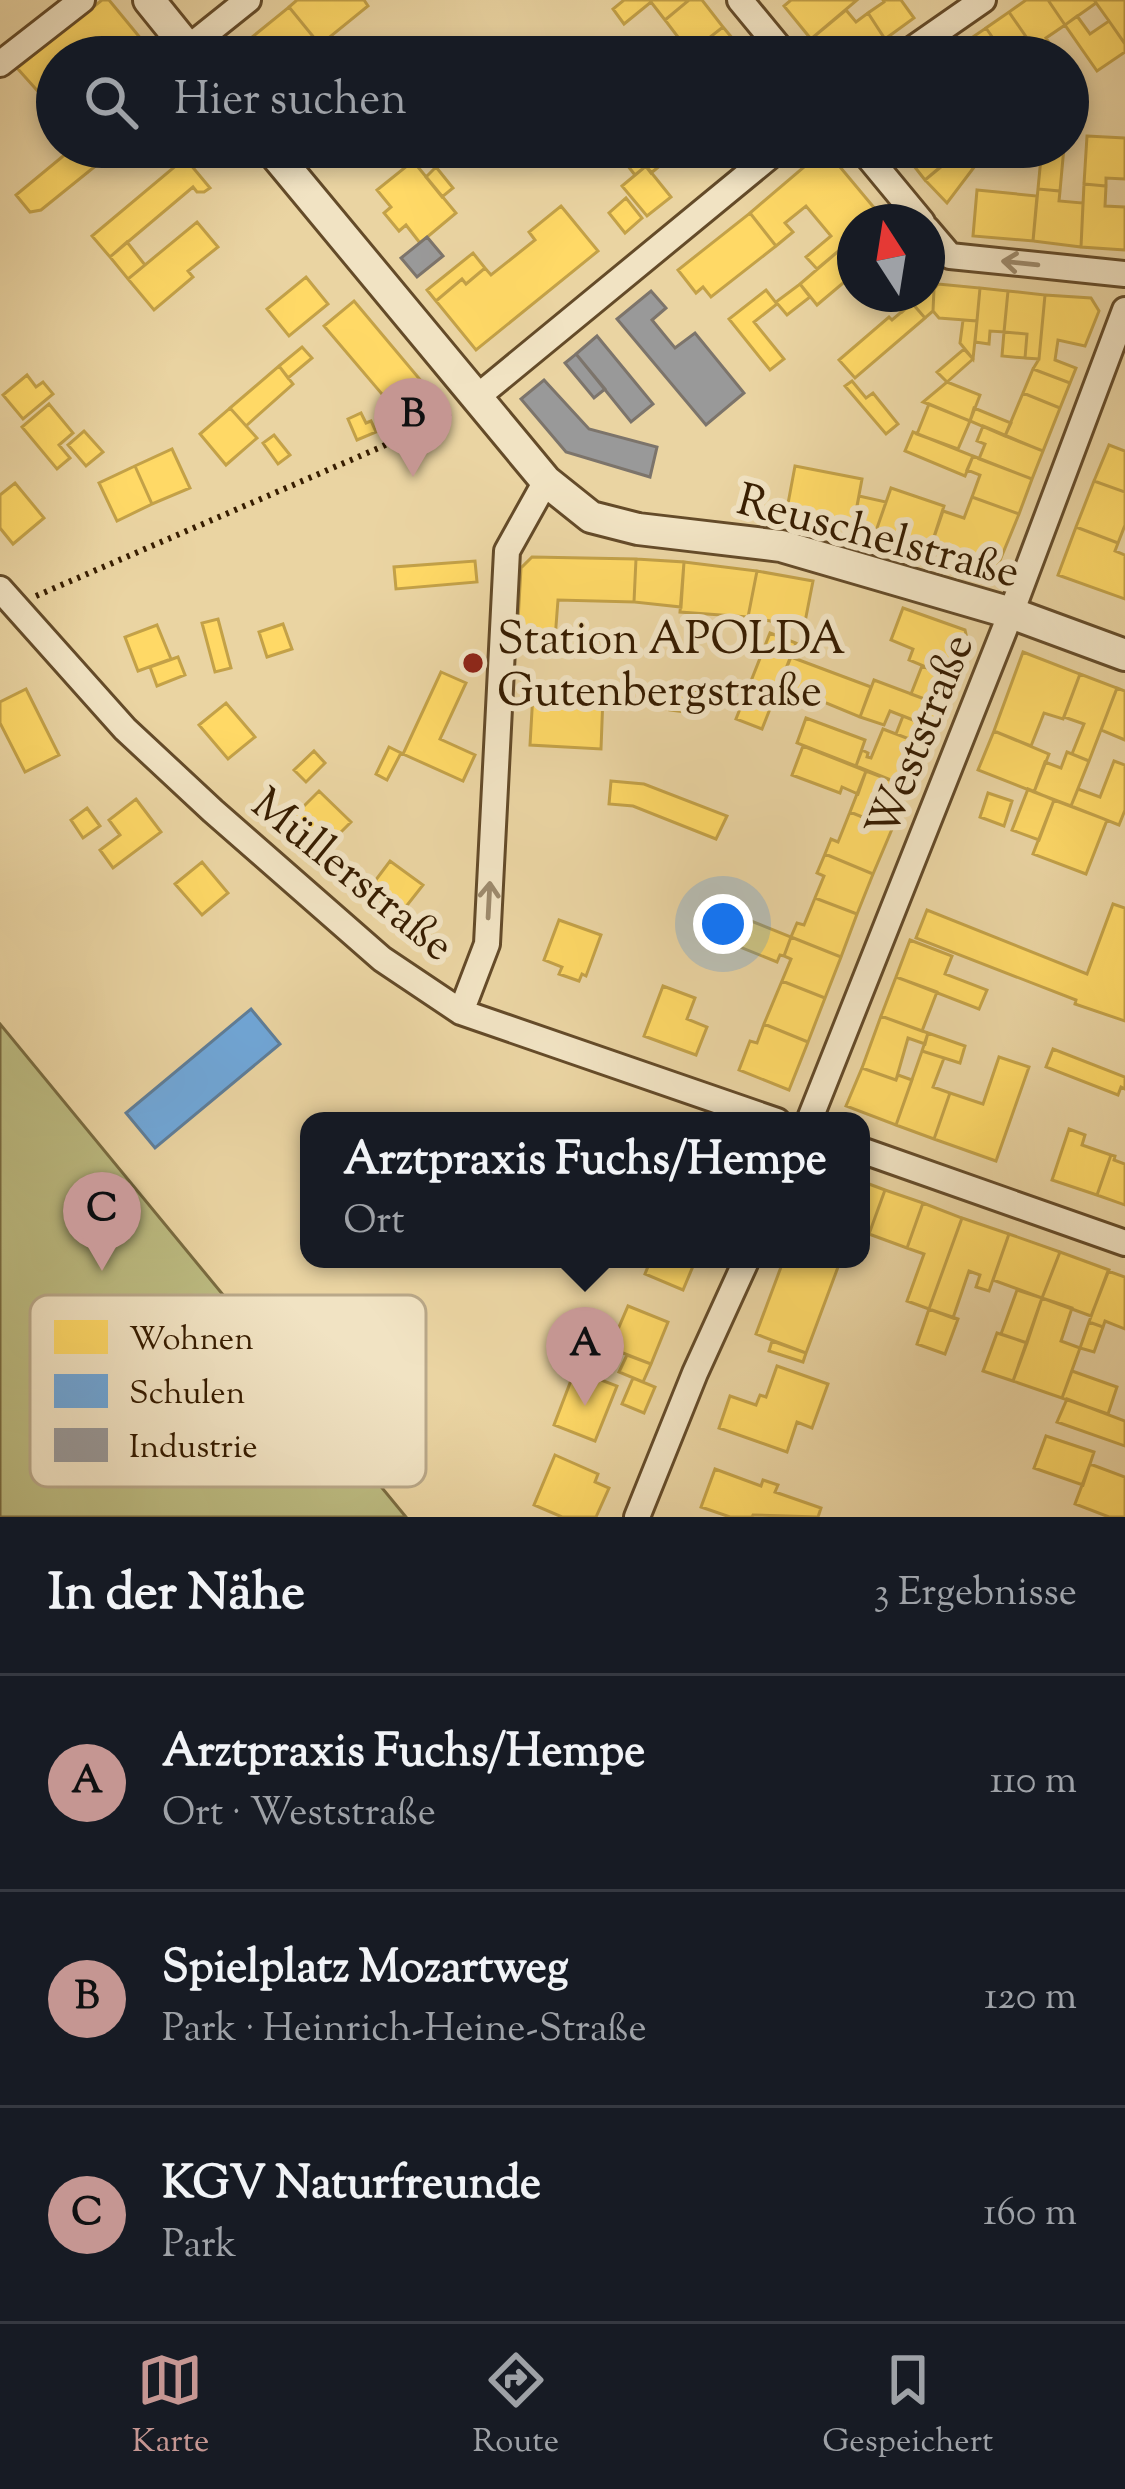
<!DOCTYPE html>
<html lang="de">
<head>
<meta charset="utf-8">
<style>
	body { margin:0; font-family:"Sorts Mill Goudy",serif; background:#20242c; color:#f1f3f6 }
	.compass { position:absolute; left:837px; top:204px; width:108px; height:108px; border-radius:50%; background:#171b24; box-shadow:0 6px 18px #0003; rotate:348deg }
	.you { position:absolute; left:723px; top:924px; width:42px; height:42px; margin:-30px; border:9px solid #fff; border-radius:50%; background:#1a73e8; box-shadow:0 0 0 18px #1a73e833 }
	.badge { display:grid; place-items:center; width:78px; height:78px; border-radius:50%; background:#c59692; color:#111; font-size:39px; font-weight:700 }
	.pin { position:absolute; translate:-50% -99px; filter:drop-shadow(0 3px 6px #0008) }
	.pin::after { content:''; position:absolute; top:63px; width:42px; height:36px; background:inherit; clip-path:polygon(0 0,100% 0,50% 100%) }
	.popup { position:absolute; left:300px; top:1112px; width:570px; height:156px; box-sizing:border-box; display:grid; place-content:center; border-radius:24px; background:#171b24; filter:drop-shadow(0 3px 9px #0005); font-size:39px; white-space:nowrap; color:#9ea1a6 }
	.popup b { font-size:45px; color:#f1f3f6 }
	.popup::after { content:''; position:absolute; left:50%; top:100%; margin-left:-24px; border:24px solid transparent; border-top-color:#171b24 }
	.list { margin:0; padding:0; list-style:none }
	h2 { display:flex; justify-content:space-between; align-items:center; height:156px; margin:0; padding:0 48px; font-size:51px }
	h2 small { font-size:39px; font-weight:400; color:#9ea1a6 }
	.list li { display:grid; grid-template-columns:78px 1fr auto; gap:36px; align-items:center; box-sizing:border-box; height:216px; padding:0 48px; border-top:3px solid #363941 }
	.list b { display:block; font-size:45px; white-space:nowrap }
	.list p { margin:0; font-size:39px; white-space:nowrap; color:#9ea1a6 }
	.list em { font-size:39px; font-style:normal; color:#9ea1a6 }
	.icon { flex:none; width:66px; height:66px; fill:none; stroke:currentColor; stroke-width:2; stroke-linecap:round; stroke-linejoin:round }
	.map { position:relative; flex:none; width:1125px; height:1517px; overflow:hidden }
	.search { position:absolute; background:#171b24; box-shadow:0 6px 18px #0003; left:36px; right:36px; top:36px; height:132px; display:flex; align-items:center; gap:30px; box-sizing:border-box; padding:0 42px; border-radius:66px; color:#9ea1a6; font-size:45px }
	.sheet { height:804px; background:#171b24 }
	nav { display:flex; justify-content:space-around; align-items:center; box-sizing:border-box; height:168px; border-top:3px solid #363941; background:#171b24; font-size:33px; color:#9ea1a6 }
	nav a { display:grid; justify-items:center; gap:6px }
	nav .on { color:#c59692 }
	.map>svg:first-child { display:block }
	.green { fill:#bcbb81; stroke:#7a6c41; stroke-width:3 }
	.homes { fill:#ffd966; stroke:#c3a148; stroke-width:3 }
	.schools { fill:#6fa8dc; stroke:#5e7e9a; stroke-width:3 }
	.industry { fill:#999; stroke:#7c746b; stroke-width:3 }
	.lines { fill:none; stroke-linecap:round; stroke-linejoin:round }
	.minor-casing { stroke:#644b29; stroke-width:30 }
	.tertiary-casing { stroke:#644b29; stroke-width:36 }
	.path { stroke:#371d01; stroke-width:6; stroke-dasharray:3 6; stroke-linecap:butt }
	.minor { stroke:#f1e3c3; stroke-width:24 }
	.tertiary { stroke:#f1e3c3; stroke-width:30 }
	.oneway { stroke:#9d8a6c }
	.poi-dot { fill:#8f2418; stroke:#f1e3c3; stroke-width:4.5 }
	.labels { text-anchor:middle; stroke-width:12; stroke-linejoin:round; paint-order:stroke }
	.street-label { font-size:45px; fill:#371d01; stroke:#f1e3c3 }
	.poi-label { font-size:45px; fill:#371d01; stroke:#f1e3c3; text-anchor:start }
	.key { fill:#f1e3c3; stroke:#b9a889; stroke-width:3 }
	.key-label { font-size:33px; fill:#371d01 }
</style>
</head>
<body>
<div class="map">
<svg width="1125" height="1517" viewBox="0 0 1125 1517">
	<rect width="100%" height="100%" fill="#ead4a2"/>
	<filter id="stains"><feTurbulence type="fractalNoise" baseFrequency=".00167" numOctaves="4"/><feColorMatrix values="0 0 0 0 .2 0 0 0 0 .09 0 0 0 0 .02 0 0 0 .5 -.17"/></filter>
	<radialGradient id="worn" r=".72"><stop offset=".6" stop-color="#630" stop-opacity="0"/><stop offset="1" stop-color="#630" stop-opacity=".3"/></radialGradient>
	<path class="green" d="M0,1024L406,1517H0Z"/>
	<path class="homes" d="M102,0H109L156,57H57V101L51,106L17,68Z
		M297,0H364L368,6L320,45L289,7Z
		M624,0H689L665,20L651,2L624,24L613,9Z
		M689,0H702L723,27L690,53L665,20Z
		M791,0H857L811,39L784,6Z
		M883,0H901L914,18L885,39L868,13L884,2Z
		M1026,0H1048L1065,25L1046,38L1059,57H1040L1009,12Z
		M1048,0H1094L1096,3L1065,25Z
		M1094,0H1125V44L1109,21Z
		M289,7L320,45L309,54L306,50L297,57H235V51Z
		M846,10L856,22L868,13L885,39L859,57H826L811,39Z
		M1009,12L1040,57H1006L986,28Z
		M1077,16L1090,34L1109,21L1125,44V52L1097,71L1065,25Z
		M723,27L748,57H688L687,55Z
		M986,28L1006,57H961L955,49Z
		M677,36L690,53L685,57H652Z
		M1087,136L1125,138V179L1106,178V186L1084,184Z
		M74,147H119L41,210L30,212L16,195Z
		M613,147H630L646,166L635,175Z
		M649,147H683L651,173L638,156Z
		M899,147H964L925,180Z
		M982,147H1042L1040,163L981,158Z
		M1042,147H1064L1060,191L1038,189Z
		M825,149L881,216L873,222H855V237L817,269L806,257L831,236L806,206L785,223L793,232L776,246L750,213Z
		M970,150L981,158L947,203L925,180L959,152L962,156Z
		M185,158L210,188L204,192H197L193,187L110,257L92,236Z
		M413,161L456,213L420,243L406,225L399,231L384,213L391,207L377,190Z
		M646,166L671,197L647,216L622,186Z
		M436,167L453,188L442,197L426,177Z
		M1084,184L1106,186L1105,206L1125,207V250L1081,247Z
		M1038,189L1060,191L1059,201L1083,203L1081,247L1033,241Z
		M977,190L1037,196L1033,241L973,236Z
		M626,198L642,218L625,233L609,213Z
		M561,206L598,251L476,350L436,301L462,279L466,284L485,268L491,275L535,240L529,232Z
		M750,213L776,246L711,297L703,287L696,293L678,270Z
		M197,222L218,247L188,271L193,277L154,310L128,279Z
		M855,237V273L817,305L800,284Z
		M127,242L145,265L128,279L110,257Z
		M473,253L485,268L466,284L462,279L436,301L427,290Z
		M927,271L938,284L934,289L933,311L925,318L912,303L902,312L888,294H927Z
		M306,277L328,304L289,336L267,309Z
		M800,284L810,297L787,315L776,302Z
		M938,284L980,288L977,321L939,318L933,311L934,289Z
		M980,288L1008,291L1004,332L990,331L989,344L975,342Z
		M766,290L777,304L754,322L784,359L770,370L729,319Z
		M1008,291L1045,295L1039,359L1025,358L1027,334L1004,332Z
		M1045,295L1091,298L1099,311L1085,346L1058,340L1055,360L1076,368L1070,383L1033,369L1039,359Z
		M354,301L433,395L404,420L324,326Z
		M912,303L925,318L855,378L839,360L889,317L892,320Z
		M963,320L977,321L973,359L960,343Z
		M1004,332L1027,334L1025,358L1002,356Z
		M302,347L312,358L288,378L279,366Z
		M964,349L973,359L947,382L937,372Z
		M279,366L293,384L246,426L230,408Z
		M1033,369L1070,383L1060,408L1023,393Z
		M27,375L36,387L43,382L53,394L23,419L3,395Z
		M852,381L866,398L873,393L898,424L886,434L845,386Z
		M947,382L980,395L970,421L923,402Z
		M1023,393L1060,408L1043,451L1005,436Z
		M49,404L73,433L59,445L70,458L57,469L22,427Z
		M929,404L970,421L958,449L917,434Z
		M230,408L257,438L226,465L200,434Z
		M974,408L1011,423L1005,436L970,421Z
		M361,413L366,423L371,421L376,432L357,440L348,419Z
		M983,426L1043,451L1032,479L979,459L985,444L977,441Z
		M84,431L103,452L86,466L68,445Z
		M913,432L973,456L965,476L905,451Z
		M274,435L290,455L278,464L263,443Z
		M1109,445L1125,451V492L1094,481Z
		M172,449L190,488L152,504L135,466Z
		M973,456L1032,479L1019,514L972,497L980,475L967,470Z
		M135,466L152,504L117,521L99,483Z
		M795,466L862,479L854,522L787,509Z
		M1094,481L1125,492V525L1118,543L1076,527Z
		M15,483L44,518L13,544L0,528V495Z
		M891,488L944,506L930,549L876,531Z
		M859,496L886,502L876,531L854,522Z
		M972,497L1019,514L996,570L930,549L943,511L964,518Z
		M1076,527L1118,543L1115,551L1125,555V599L1058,575Z
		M532,557L636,559L634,602L558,600L555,639H517L521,568Z
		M636,559L684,562L681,607L634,602Z
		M475,561L477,582L396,589L394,567Z
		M684,562L757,571L748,617L680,612Z
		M757,571L813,581L804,627L748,617Z
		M903,608L965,630L967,639L952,678L909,660L913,649L891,640Z
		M218,619L231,668L215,672L202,623Z
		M283,624L292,649L267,657L259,632Z
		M157,625L171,659L138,671L125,637Z
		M770,633L796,643L762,729L736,719Z
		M1023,652L1080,674L1063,719L1044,713L1031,746L994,731Z
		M178,657L185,675L157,686L150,667Z
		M791,657L871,687L860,717L780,684Z
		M922,666L952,678L941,705L911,694Z
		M441,672L466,683L440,739L475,755L463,781L403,754Z
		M1080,674L1117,688L1089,761L1072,754L1084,724L1064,717Z
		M874,680L941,705L931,727L890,711L884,725L860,717Z
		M674,684L697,688L693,713L670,710Z
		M1117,688L1125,691V740L1101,730Z
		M26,689L59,755L25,772L0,723V702Z
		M533,693L603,696L601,749L530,745Z
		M226,703L255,737L228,759L199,725Z
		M903,716L931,727L925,745L896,734Z
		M806,718L865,740L856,766L797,743Z
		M883,729L925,745L908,787L856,766L862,750L868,753L867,757L871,758Z
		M994,731L1049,754L1034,792L978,770Z
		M803,746L866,771L858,794L842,787L840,793L792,775Z
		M389,747L401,753L387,780L376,774Z
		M314,751L325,763L306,782L294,770Z
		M1067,752L1089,761L1071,806L1034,792L1045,762L1061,768Z
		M1114,761L1125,765V810L1119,825L1071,806L1078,789L1100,797Z
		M866,771L908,787L892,829L850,812Z
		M611,781L644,784L727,816L716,839L633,806L609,804Z
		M1028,789L1054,800L1039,840L1012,830Z
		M319,791L351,822L324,849L292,818Z
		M988,793L1012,801L1004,826L980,817Z
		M136,799L161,832L113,868L100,850L120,835L109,820Z
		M1054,800L1107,820L1086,874L1033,854Z
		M87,808L100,826L83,838L71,820Z
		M850,812L892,829L873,874L825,854L831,839L838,842Z
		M825,854L873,874L857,914L815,898L824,876L817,873Z
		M390,861L423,885L401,913L369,889Z
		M202,862L228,893L202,915L175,884Z
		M815,898L857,914L841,957L791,937L797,923L804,925Z
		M1113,904L1125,908V1021L1075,1004L1076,1000L916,938L927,910L1087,974Z
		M731,913L791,937L784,956L780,955L777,962L720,939Z
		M559,920L601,935L586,976L582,974L579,981L559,974L562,967L544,960Z
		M791,937L841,957L825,998L782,981L791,959L784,956Z
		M910,940L952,956L945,974L987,990L979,1009L896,977Z
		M896,977L937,992L922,1031L881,1016Z
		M782,981L825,998L808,1042L764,1024Z
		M663,986L695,998L687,1019L707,1027L696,1055L644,1036Z
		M881,1016L928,1033L925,1044L908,1038L896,1080L862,1068Z
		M764,1024L808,1042L789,1090L739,1070L750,1041L757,1043Z
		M928,1033L965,1046L960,1063L922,1051Z
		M1053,1049L1125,1077V1089L1121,1087L1118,1095L1046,1067Z
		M922,1051L944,1058L933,1087L950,1093L934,1139L896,1125Z
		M999,1057L1029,1067L996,1161L934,1139L950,1093L983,1104Z
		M862,1068L896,1080L898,1075L912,1080L896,1125L846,1106Z
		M1069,1129L1085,1135L1082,1145L1111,1155L1097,1195L1052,1180Z
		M1111,1155L1115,1156L1114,1160L1125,1164V1205L1097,1195Z
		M861,1181L885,1190L869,1234L861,1232Z
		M885,1190L923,1203L907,1248L869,1234Z
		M923,1203L962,1218L929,1309L907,1301L924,1254L907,1248Z
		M962,1218L1009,1234L989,1291L976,1287L980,1275L969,1271L953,1318L929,1309Z
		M1009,1234L1060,1252L1042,1298L993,1280Z
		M1060,1252L1109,1270L1091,1316L1042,1298Z
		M651,1259H696L683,1290L645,1274Z
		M784,1259H841L806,1353L756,1334Z
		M1108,1271L1125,1277V1329L1105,1321L1103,1327L1089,1322Z
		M1017,1290L1042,1298L1027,1343L1001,1334Z
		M1042,1298L1072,1308L1061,1341L1080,1348L1062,1398L1013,1381Z
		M628,1306L668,1322L651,1364L610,1348Z
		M929,1309L958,1319L945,1354L917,1344Z
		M1089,1322L1103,1327L1094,1352L1080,1348Z
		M997,1333L1027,1343L1013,1381L983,1371Z
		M772,1341L806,1353L803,1362L769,1351Z
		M627,1355L651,1364L643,1382L619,1372Z
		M777,1366L828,1384L812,1428L797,1422L787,1452L719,1428L730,1396L756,1405L760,1395L766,1397Z
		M575,1370L617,1386L595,1441L554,1425Z
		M1072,1371L1117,1387L1108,1414L1062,1398Z
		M633,1378L655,1387L644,1413L622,1404Z
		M1067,1399L1125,1421V1446L1057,1422Z
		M1046,1436L1094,1452L1083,1485L1034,1468Z
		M555,1455L598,1474L595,1482L609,1488L596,1517H562L534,1505Z
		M1090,1464L1125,1477V1517H1109L1075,1504Z
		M715,1469L761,1486L763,1480L778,1485L775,1492L821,1508L818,1517L753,1515L752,1517H730L701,1507Z"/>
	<path class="schools" d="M251,1009L280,1044L155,1148L126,1113Z"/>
	<path class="industry" d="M427,237L443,256L417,277L401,258Z
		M651,291L666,308L652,320L675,348L695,333L744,393L706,425L617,319Z
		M597,336L653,404L631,422L576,354Z
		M576,354L605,389L594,398L565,363Z
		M544,380L589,429L657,447L650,477L566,452L521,399Z"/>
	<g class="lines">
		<g class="minor-casing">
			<path id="minor" d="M740,0L787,57
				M188,48L248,0
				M901,57L983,0
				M0,64L82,0
				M860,147L922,222
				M927,229L950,256L1125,274
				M476,398L781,147
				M0,589L125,729L213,811L382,959L461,1012L777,1121
				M461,1012L487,944L507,551L546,481
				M809,1121L1011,613L1125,310
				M861,1150L1125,1243
				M637,1517L695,1373L747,1259"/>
		</g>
		<g class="tertiary-casing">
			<path id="tertiary" d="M149,0L195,57
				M269,147L546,481L591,517L638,529L781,546L1011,613L1125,655"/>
		</g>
		<path class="path" d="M36,596L381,447L452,412"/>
		<use href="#minor" class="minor"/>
		<use href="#tertiary" class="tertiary"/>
	</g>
	<defs><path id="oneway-shaft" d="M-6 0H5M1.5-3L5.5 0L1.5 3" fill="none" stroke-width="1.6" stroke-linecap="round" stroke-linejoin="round" transform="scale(3)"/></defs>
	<g class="oneway">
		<use href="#oneway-shaft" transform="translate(1020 263) rotate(-174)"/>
		<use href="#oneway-shaft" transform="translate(489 900) rotate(-87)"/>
	</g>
	<circle class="poi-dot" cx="473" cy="663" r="12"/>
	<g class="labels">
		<g class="street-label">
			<text transform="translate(879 534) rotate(15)" y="16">Reuschelstraße</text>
			<text transform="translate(918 735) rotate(-68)" y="16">Weststraße</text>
			<text transform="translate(354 873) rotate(39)" y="16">Müllerstraße</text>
		</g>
		<g class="poi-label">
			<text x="497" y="653">Station APOLDA<tspan x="497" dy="52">Gutenbergstraße</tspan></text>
		</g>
	</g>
	<rect x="30" y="1295" width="396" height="192" rx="18" class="key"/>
	<rect x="54" y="1320" width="54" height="34" fill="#ffd966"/>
	<rect x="54" y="1374" width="54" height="34" fill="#6fa8dc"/>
	<rect x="54" y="1428" width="54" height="34" fill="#999"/>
	<g class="key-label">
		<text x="129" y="1349">Wohnen</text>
		<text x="129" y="1403">Schulen</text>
		<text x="129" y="1457">Industrie</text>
	</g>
	<rect width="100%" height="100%" filter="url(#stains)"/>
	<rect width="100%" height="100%" fill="url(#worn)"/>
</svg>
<svg class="compass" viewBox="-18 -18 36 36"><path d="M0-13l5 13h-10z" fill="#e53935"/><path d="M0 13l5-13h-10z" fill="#9ea1a6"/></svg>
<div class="you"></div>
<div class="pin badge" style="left:585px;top:1406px">A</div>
<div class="popup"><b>Arztpraxis Fuchs/Hempe</b>Ort</div>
<div class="pin badge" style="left:413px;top:477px">B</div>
<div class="pin badge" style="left:102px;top:1271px">C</div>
<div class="search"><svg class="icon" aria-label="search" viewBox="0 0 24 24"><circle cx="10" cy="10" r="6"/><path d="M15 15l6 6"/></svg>Hier suchen</div>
</div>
<section class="sheet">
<h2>In der Nähe<small>3 Ergebnisse</small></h2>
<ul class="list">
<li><span class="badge">A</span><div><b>Arztpraxis Fuchs/Hempe</b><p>Ort · Weststraße</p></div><em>110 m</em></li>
<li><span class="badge">B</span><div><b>Spielplatz Mozartweg</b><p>Park · Heinrich-Heine-Straße</p></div><em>120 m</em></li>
<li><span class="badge">C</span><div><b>KGV Naturfreunde</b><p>Park</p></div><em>160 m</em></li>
</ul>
</section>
<nav>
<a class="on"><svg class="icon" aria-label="map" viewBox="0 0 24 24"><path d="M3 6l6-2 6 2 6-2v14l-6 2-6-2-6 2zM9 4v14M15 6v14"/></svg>Karte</a>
<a><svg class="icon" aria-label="directions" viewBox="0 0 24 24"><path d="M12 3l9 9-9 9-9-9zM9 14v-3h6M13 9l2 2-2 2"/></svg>Route</a>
<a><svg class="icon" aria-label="saved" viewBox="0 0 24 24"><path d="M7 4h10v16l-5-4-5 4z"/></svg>Gespeichert</a>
</nav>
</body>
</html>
